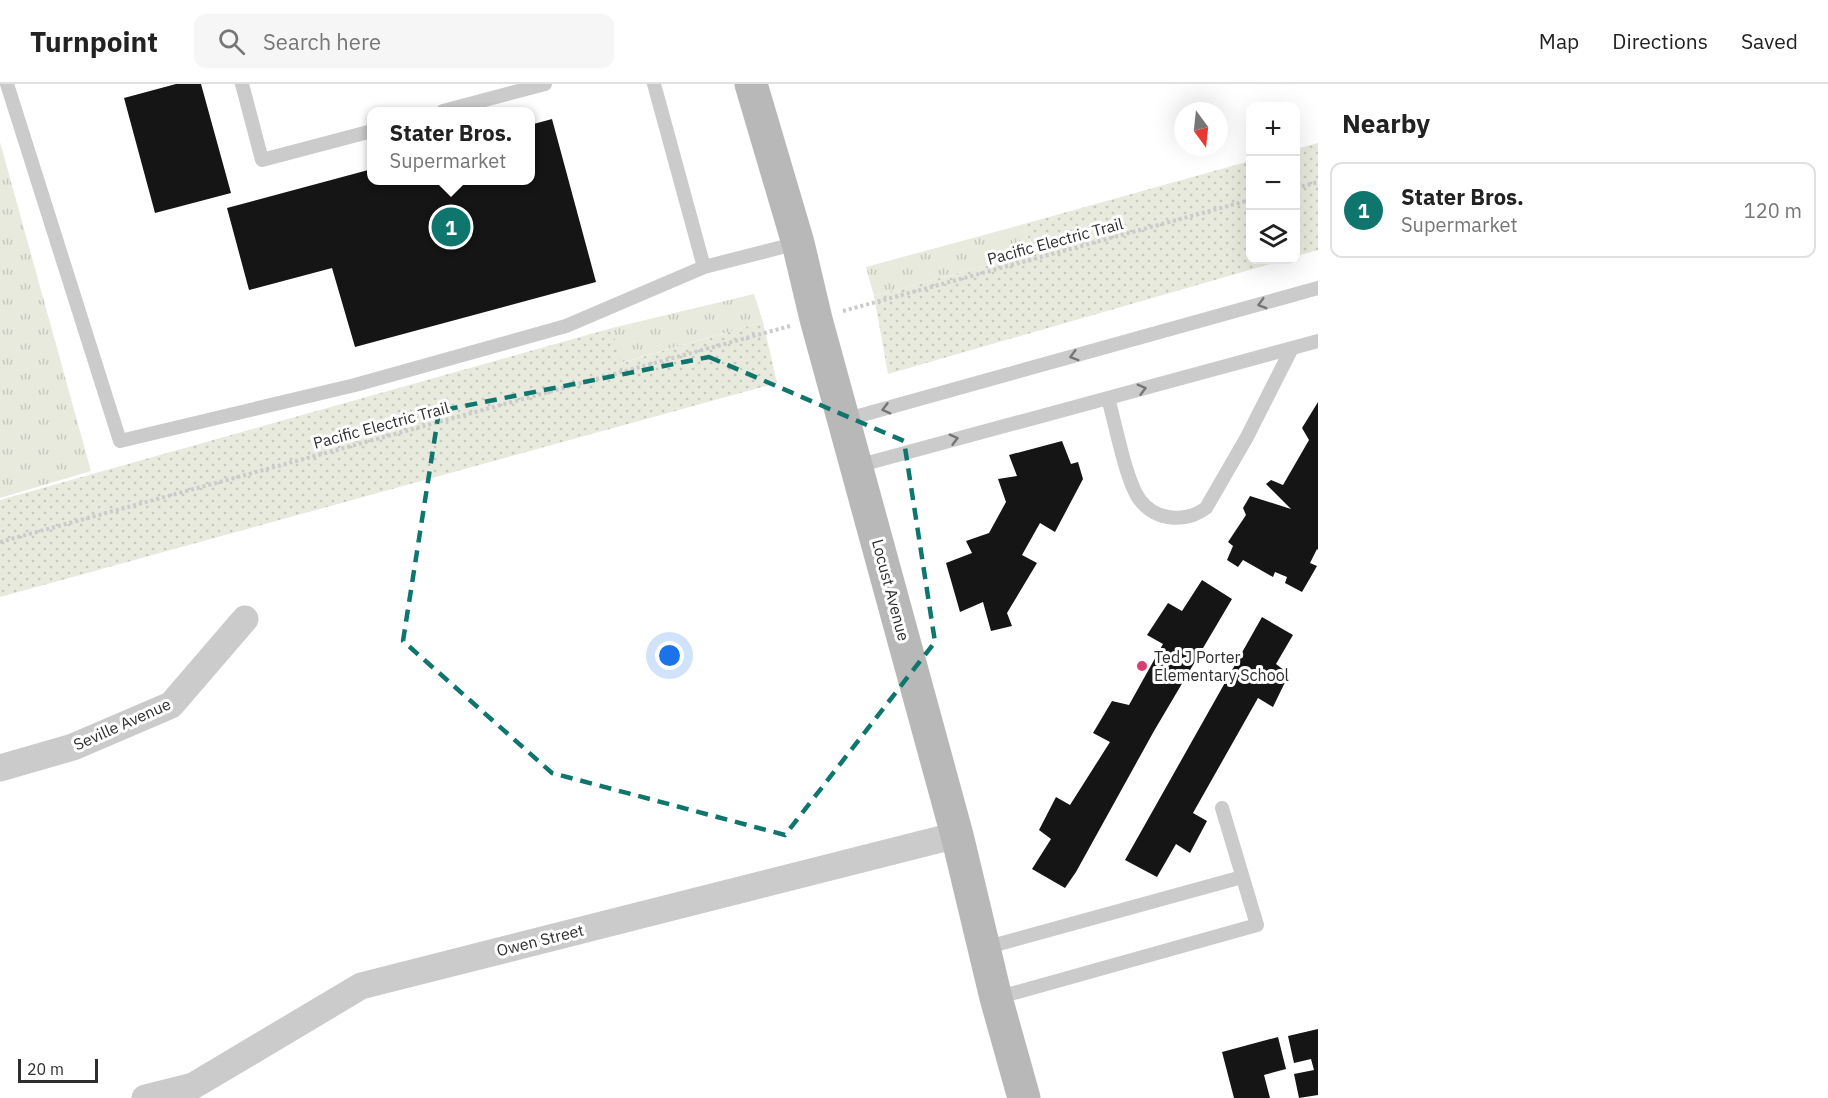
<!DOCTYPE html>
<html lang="en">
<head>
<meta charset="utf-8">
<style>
	body { margin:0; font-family:"IBM Plex Sans",sans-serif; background:#f6f6f6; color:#222 }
	.controls { position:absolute; right:18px; top:18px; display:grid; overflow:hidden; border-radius:12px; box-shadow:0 6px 24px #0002 }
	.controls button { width:54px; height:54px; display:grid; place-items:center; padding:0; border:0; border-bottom:2px solid #e0e0e0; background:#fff; color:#222; font:30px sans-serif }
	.compass { position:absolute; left:1174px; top:18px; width:54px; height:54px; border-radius:50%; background:#fff; box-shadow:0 6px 24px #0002; rotate:165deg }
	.scale { position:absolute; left:18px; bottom:15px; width:80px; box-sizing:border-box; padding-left:6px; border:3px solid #2e2e2e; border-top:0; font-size:16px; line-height:21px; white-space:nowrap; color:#2e2e2e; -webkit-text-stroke:4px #fff; paint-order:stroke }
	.you { position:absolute; left:670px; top:572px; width:21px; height:21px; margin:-15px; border:4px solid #fff; border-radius:50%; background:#1a73e8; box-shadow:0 0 0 9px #1a73e833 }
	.badge { display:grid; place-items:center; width:39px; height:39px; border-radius:50%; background:#0f766e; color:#fff; font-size:20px; font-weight:700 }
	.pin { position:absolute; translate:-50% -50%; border:3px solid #fff; box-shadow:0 2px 6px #0006 }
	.popup { position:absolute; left:367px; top:23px; width:168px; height:78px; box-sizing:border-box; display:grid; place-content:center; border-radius:12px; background:#fff; filter:drop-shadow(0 2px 4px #0005); font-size:20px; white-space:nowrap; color:#767676 }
	.popup b { font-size:22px; color:#222 }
	.popup::after { content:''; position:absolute; left:50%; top:100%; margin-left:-12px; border:12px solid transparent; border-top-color:#fff }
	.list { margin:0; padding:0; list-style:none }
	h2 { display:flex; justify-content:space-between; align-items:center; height:78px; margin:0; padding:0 24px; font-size:26px }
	h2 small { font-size:20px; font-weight:400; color:#767676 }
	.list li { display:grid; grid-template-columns:39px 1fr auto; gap:18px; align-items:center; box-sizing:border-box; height:96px; margin:0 12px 12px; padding:0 12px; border:2px solid #e0e0e0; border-radius:12px }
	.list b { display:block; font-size:22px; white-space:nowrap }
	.list p { margin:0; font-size:20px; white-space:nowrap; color:#767676 }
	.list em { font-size:20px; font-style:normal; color:#767676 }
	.icon { flex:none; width:33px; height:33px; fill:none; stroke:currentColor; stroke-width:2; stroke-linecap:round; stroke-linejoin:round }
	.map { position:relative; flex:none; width:1318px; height:1014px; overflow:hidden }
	header { display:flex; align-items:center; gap:36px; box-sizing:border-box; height:84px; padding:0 30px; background:#fff; border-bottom:2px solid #e0e0e0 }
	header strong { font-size:28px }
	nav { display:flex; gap:33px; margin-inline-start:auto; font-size:21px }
	.search { width:420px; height:54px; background:#f6f6f6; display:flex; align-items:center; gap:15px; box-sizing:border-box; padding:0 21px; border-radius:12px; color:#767676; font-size:22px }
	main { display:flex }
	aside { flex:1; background:#fff }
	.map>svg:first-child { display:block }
	.grass { fill:url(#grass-tufts) }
	.park { fill:url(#park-dots) }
	.building { fill:#151515 }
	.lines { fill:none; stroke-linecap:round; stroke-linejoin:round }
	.path { stroke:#cbcbcb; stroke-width:4; stroke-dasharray:3 3; stroke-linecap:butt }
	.lane { stroke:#cbcbcb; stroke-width:14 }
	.street { stroke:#cbcbcb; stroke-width:27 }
	.secondary { stroke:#b8b8b8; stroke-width:33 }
	.oneway { stroke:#757575 }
	.marked { fill:none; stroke:#0f766e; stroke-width:4.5; stroke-dasharray:12 8; stroke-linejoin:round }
	.poi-dot { fill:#d73e6e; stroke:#fff; stroke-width:2 }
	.labels { text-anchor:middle; stroke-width:6; stroke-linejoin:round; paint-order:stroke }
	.street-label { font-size:16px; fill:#2e2e2e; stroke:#fff }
	.poi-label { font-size:16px; fill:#2e2e2e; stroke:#fff; text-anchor:start }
</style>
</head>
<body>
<header>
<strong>Turnpoint</strong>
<div class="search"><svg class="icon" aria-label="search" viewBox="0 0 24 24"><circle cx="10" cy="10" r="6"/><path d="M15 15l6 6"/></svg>Search here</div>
<nav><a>Map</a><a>Directions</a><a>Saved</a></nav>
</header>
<main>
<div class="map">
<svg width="1318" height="1014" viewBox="0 0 1318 1014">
	<defs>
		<pattern id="grass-tufts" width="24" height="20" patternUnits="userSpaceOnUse" patternTransform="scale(1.5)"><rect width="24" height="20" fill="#e7eadd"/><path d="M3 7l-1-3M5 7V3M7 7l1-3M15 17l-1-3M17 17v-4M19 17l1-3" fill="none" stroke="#c6c9be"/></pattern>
		<pattern id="park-dots" width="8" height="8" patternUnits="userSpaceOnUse" patternTransform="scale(1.5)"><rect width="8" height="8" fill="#e7eadd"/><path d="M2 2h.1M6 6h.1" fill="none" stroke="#c6c9be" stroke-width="1.8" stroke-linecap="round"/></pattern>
	</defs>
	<rect width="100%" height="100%" fill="#fff"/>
	<path class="grass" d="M0,58L91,387L0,414Z
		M1024,140L1032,169L874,212L866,183Z
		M754,210L763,238L620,279L612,244Z"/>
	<path class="park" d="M1318,59V166L1296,172V65Z
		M1250,77V176H1284L888,290L874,212L1032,169L1024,140Z
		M763,238L777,299L0,513V416L612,244L621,279Z"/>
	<path class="building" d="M176,0H201L231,109L155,129L124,14Z
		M552,35L596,198L355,263L332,184L249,206L227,124L372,85V96H530V41Z
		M1318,318V466L1317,465L1310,479L1317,482L1302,508L1285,499L1287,493L1275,488L1273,493L1243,476L1238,483L1227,476L1233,462L1228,458L1246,431L1243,424L1250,412L1291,425L1266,400L1271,396L1283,401L1309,356L1302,344Z
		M1062,357L1071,380L1078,378L1083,395L1055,448L1040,439L1022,471L1037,479L1007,529L1012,542L991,547L983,518L960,528L946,479L972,469L966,457L989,449L1006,418L998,395L1017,392L1009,371Z
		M1202,496L1232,515L1154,647L1076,788L1065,804L1032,785L1051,755L1039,746L1056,713L1070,721L1110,658L1093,649L1112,617L1129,621L1163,560L1147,551L1168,519L1182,527Z
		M1262,533L1293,551L1276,580L1289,590L1273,623L1258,614L1193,729L1207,737L1190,769L1176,760L1157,793L1125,776Z
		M1318,945V1011L1299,1014L1294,990L1314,986L1311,975L1294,979L1288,952Z
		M1278,953L1286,985L1264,991L1270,1014H1234L1222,968Z"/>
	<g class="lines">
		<path class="path" d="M1296,104L1318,98
			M843,227L1250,116
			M0,458L790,242"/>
		<path class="lane" d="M7,0L120,357L355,301L566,242L704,183
			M242,0L262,76L372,47
			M654,0L704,183L798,159
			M443,27L545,0
			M1108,314C1115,338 1126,398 1140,416C1156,437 1186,439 1206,424L1247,353L1292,264
			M844,336L1318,204
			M857,382L1318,257
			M984,864L1242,793
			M996,914L1257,841L1222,724"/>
		<path class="street" d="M0,684L73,663L171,621L245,535
			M145,1014L193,1002L361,902L957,751"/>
		<path class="secondary" d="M751,0L798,159L816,235L957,751L996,914L1024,1014"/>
	</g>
	<defs><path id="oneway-chevron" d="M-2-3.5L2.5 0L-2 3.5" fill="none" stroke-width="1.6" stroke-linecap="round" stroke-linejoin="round" transform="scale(1.5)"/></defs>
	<g class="oneway">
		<use href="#oneway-chevron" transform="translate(1262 220) rotate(164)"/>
		<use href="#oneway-chevron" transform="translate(1074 272) rotate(164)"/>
		<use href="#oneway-chevron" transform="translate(1142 305) rotate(-15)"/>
		<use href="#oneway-chevron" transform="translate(886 325) rotate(165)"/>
		<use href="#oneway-chevron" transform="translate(954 355) rotate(-15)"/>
	</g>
	<path class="marked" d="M709,273L904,357L935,558L785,751L552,689L403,557L439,327Z"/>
	<circle class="poi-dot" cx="1142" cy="582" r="6"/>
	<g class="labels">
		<g class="street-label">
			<text transform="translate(1055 157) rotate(-15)" y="6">Pacific Electric Trail</text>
			<text transform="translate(381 341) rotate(-15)" y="6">Pacific Electric Trail</text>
			<text transform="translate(891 506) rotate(75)" y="6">Locust Avenue</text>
			<text transform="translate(122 640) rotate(-24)" y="6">Seville Avenue</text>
			<text transform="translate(540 856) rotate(-14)" y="6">Owen Street</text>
		</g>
		<g class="poi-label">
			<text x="1154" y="579">Ted J Porter<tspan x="1154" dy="18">Elementary School</tspan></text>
		</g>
	</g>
</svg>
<div class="controls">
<button>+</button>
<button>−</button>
<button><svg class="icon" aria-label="layers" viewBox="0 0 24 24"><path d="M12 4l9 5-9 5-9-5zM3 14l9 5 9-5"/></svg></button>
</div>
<svg class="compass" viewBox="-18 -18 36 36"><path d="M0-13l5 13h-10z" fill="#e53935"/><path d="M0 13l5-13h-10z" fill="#767676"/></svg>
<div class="scale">20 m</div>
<div class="you"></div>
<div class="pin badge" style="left:451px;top:143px">1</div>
<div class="popup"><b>Stater Bros.</b>Supermarket</div>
</div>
<aside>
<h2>Nearby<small></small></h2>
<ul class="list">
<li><span class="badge">1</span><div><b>Stater Bros.</b><p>Supermarket</p></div><em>120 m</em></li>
</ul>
</aside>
</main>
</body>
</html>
